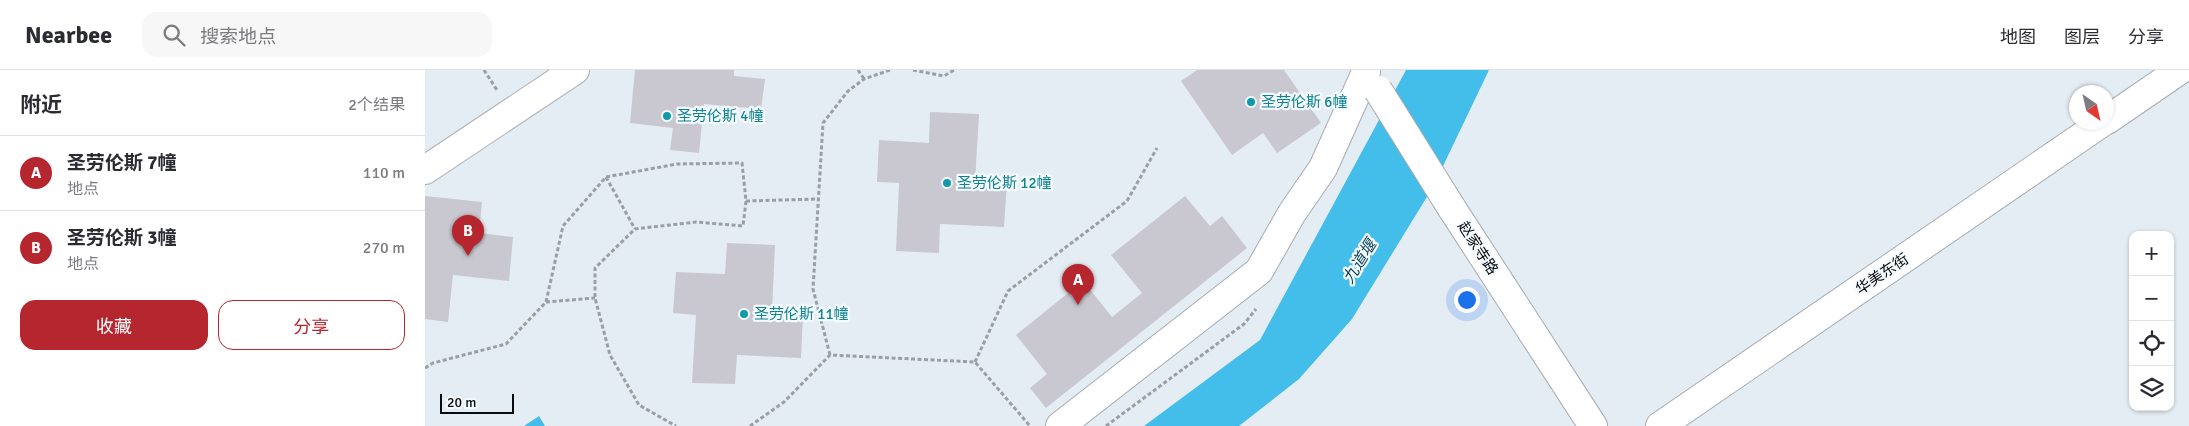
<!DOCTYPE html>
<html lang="zh">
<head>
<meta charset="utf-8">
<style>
	body { margin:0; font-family:Signika,"Noto Sans SC",sans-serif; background:#f7f7f7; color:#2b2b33 }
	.controls { position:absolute; right:15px; bottom:15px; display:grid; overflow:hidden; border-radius:10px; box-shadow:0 1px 4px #0004 }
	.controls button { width:45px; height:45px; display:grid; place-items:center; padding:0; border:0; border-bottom:1px solid #e1e1e2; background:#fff; color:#2b2b33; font:25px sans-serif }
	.compass { position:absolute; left:1644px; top:15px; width:45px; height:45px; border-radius:50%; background:#fff; box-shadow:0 1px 4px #0004; rotate:146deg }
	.scale { position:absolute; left:15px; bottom:12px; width:74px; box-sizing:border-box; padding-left:5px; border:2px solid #090c0e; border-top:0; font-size:14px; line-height:18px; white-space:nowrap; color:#090c0e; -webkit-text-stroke:4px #f5fafe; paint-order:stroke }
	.you { position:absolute; left:1041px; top:229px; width:18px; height:18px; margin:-12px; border:4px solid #fff; border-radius:50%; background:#1a73e8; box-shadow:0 0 0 8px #1a73e833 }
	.badge { display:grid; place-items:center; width:32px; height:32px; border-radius:50%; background:#b6262e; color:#fff; font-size:16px; font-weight:700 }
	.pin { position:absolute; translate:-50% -41px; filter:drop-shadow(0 1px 2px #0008) }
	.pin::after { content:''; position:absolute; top:26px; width:18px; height:15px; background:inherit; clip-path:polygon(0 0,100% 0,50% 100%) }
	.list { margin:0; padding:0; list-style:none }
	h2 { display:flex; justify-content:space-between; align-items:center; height:65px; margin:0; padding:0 20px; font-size:21px }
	h2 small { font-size:16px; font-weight:400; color:#7c7c81 }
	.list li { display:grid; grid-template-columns:32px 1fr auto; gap:15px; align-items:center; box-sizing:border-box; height:75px; padding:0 20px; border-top:1px solid #e1e1e2 }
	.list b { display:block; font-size:19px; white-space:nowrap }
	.list p { margin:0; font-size:16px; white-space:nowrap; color:#7c7c81 }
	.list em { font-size:16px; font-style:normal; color:#7c7c81 }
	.actions { display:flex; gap:10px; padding:15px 20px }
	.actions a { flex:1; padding:11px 0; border:1px solid #b6262e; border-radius:15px; text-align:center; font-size:18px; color:#b6262e }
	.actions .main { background:#b6262e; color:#fff }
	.icon { flex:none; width:28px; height:28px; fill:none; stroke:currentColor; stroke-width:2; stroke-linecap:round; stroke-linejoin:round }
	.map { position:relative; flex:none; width:1764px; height:356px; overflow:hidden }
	header { display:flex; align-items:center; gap:30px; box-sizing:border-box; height:70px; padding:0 25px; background:#fff; border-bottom:1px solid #e1e1e2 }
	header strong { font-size:24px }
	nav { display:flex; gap:28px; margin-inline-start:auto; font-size:18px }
	.search { width:350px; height:45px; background:#f7f7f7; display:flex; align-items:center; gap:12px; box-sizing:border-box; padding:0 18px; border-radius:15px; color:#7c7c81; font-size:19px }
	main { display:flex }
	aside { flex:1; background:#fff }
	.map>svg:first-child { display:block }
	.water { fill:#43bde9 }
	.building { fill:#c9c7d0 }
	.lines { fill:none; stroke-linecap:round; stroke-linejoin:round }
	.minor-casing { stroke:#a5acb3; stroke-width:30 }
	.path { stroke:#999fa4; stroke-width:3; stroke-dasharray:4 2.5; stroke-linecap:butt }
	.minor { stroke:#fff; stroke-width:28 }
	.minor-bridge-casing { stroke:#a5acb3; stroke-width:30; stroke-linecap:butt }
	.minor-bridge { stroke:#fff; stroke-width:28 }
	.culture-dot { fill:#0f9aa8; stroke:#f5fafe; stroke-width:2 }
	.labels { text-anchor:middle; stroke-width:4.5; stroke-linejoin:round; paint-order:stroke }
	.culture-label { font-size:15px; fill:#0d838f; stroke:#f5fafe; text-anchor:start }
	.street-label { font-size:15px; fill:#090c0e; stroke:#f5fafe }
	.water-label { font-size:16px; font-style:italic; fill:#083f51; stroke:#f5fafe }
</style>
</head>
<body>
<header>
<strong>Nearbee</strong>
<div class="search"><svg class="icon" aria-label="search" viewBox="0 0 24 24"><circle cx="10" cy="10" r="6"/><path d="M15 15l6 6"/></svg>搜索地点</div>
<nav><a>地图</a><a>图层</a><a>分享</a></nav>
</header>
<main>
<aside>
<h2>附近<small>2个结果</small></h2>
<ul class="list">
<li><span class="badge">A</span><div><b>圣劳伦斯 7幢</b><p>地点</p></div><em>110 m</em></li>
<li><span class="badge">B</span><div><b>圣劳伦斯 3幢</b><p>地点</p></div><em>270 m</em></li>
</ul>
<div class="actions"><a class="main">收藏</a><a>分享</a></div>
</aside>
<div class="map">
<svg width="1764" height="356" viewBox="0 0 1764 356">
	<rect width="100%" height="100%" fill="#e5edf4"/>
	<path class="water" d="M981,0H1064L1008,117L927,249L874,309L814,356H719L835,270Z
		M114,346L120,356H99Z"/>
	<path class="building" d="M210,0H309V6L340,9L336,39L279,34L274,83L245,80L248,58L205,53Z
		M772,0H859L896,53L852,83L838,63L807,85L756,11Z
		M505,42L554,44L550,111L582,112L579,157L515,154L514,183L471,181L474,113L452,112L454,70L504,73Z
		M0,126L57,132L54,163L88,167L84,211L28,205L23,252L0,249Z
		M760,126L785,156L797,146L822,178L621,338L605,318L622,304L591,265L658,211L687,247L717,223L686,185Z
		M302,173L350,175L347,242L378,243L376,288L312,285L310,314L267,313L271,245L248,243L251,202L300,204Z"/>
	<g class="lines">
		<g class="minor-casing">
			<path id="minor" d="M1682,50L1755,0
				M0,100L150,0
				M1026,137L1168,356
				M635,356L834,201L867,143L898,98L941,2
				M1235,356L1678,52"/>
		</g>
		<path class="path" d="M59,0L72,20
			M433,0L439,9
			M488,0L519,6L529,0
			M181,107L210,159
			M321,131L394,129
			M121,232L170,228
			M405,285L388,219L398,53L423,21L439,9L465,0
			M550,292L583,221L702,131L732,78
			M0,298L8,293L81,274L121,232L138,156L181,107L252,94L317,93L321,131L318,156L271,152L210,159L170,198V228L185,285L214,335L251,356
			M325,356L359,332L405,285L550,292L605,356
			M681,356L819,254L831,239"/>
		<use href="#minor" class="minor"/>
		<g class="minor-bridge-casing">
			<path id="minor-bridge" d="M953,20L1026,137"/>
		</g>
		<use href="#minor-bridge" class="minor-bridge"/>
	</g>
	<g class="culture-dot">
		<circle cx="826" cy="32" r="5"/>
		<circle cx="242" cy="46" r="5"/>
		<circle cx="522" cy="113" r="5"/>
		<circle cx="319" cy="244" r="5"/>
	</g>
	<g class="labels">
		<g class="culture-label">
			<text x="836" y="37">圣劳伦斯 6幢</text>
			<text x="252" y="51">圣劳伦斯 4幢</text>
			<text x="532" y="118">圣劳伦斯 12幢</text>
			<text x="329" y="249">圣劳伦斯 11幢</text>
		</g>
		<g class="street-label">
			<text transform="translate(1053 178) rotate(57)" y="5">赵家寺路</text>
			<text transform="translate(1457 204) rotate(-34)" y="5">华美东街</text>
		</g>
		<g class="water-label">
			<text transform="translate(934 191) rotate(-58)" y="6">九道堰</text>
		</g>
	</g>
</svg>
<div class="controls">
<button>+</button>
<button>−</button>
<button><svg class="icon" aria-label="locate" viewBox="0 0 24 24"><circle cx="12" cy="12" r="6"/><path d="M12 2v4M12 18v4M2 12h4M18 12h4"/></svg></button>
<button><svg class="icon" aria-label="layers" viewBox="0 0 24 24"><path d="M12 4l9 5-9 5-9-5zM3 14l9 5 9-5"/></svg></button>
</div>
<svg class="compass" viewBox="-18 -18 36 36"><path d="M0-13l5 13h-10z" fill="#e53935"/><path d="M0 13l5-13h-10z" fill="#7c7c81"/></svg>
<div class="scale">20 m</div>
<div class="you"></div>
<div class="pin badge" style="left:653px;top:235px">A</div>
<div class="pin badge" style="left:43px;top:186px">B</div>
</div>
</main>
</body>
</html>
